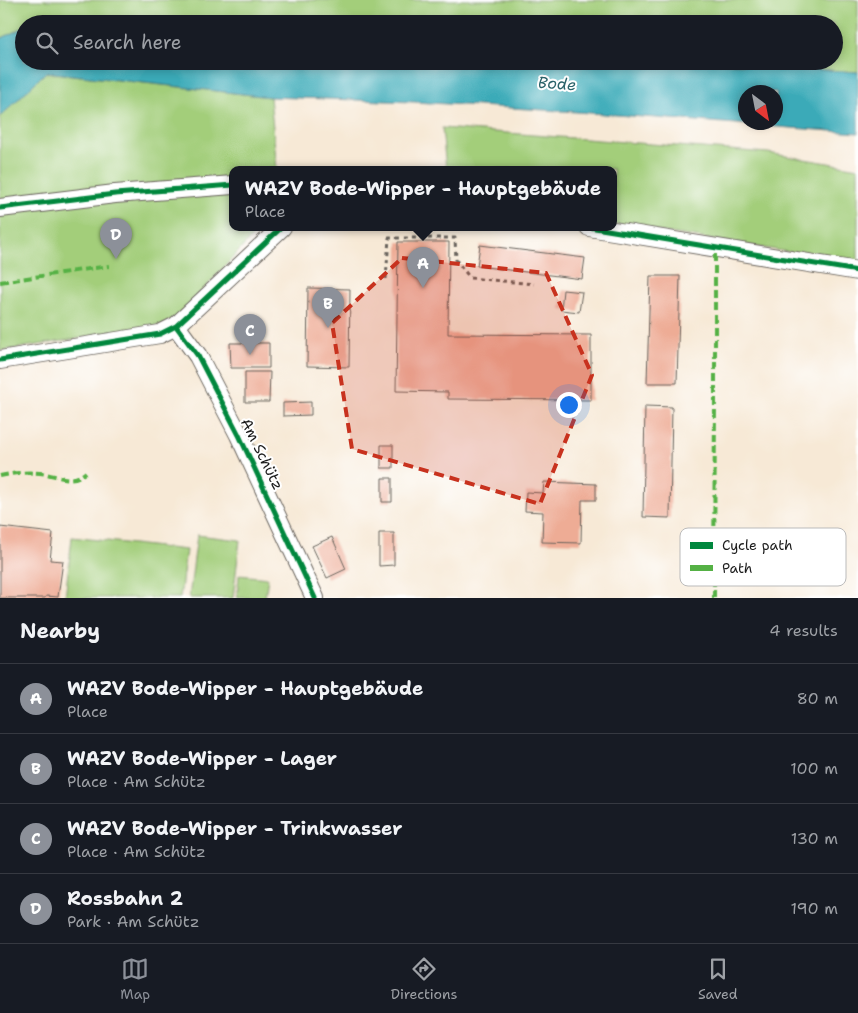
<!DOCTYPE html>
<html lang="en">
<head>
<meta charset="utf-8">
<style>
	body { margin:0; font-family:"Shantell Sans",sans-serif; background:#20242c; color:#f1f3f6 }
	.compass { position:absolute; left:738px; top:85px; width:45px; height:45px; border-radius:50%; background:#171b24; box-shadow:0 2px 8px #0003; rotate:148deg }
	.you { position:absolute; left:568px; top:404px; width:18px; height:18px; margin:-12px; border:4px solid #fff; border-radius:50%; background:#1a73e8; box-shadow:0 0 0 8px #1a73e833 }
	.badge { display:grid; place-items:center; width:32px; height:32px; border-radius:50%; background:#8c9099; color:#fff; font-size:16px; font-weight:700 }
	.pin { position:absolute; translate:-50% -41px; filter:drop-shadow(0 1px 2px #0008) }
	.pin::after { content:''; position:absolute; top:26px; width:18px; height:15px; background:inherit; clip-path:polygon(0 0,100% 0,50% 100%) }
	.popup { position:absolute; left:229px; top:166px; width:388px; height:65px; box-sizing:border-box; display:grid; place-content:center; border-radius:10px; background:#171b24; filter:drop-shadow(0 1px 4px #0005); font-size:16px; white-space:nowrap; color:#9ea1a6 }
	.popup b { font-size:19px; color:#f1f3f6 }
	.popup::after { content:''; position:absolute; left:50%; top:100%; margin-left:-10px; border:10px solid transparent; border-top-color:#171b24 }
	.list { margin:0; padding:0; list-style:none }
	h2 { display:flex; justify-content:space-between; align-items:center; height:65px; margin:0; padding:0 20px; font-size:21px }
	h2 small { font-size:16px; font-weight:400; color:#9ea1a6 }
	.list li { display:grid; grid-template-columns:32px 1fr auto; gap:15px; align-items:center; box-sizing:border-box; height:70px; padding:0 20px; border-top:1px solid #363941 }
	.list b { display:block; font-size:19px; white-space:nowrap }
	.list p { margin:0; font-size:16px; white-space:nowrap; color:#9ea1a6 }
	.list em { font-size:16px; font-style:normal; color:#9ea1a6 }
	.icon { flex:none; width:28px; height:28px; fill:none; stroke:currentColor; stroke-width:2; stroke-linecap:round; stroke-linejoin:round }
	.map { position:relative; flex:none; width:858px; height:598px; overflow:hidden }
	.search { position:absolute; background:#171b24; box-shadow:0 2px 8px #0003; left:15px; right:15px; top:15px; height:55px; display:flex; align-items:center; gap:12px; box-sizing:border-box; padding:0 18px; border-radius:28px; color:#9ea1a6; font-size:19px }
	.sheet { height:345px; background:#171b24 }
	nav { display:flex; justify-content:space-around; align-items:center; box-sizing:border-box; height:70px; border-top:1px solid #363941; background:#171b24; font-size:14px; color:#9ea1a6 }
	nav a { display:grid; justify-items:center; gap:2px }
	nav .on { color:#8c9099 }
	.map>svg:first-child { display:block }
	.green { fill:#a3ce7a; stroke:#60754b }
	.water { fill:#3aaab8; stroke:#2b636a; fill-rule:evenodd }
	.building { fill:#eeac95 }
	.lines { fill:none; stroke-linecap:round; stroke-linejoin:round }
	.minor-casing { stroke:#69645d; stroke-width:20 }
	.path { stroke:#69645d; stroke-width:3; stroke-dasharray:4 4; stroke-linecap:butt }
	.minor { stroke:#fff; stroke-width:18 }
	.quiet { stroke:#55b145; stroke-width:4; stroke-dasharray:8 4; stroke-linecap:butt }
	.cycleway-casing { stroke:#fff; stroke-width:8 }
	.cycleway { stroke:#00873e; stroke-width:5 }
	.marked { fill:#c8321e; fill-opacity:0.2; stroke:#c8321e; stroke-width:4; stroke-dasharray:10 6; stroke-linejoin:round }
	.labels { text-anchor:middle; stroke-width:4; stroke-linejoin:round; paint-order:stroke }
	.street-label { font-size:15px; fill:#1c1c1c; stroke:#fff }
	.water-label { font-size:16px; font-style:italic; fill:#2b636a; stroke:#fff }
	.key { fill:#fff; stroke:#bbb; stroke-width:1 }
	.key-label { font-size:14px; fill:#1c1c1c }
</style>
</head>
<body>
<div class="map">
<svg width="858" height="598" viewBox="0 0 858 598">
	<rect width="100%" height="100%" fill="#fff"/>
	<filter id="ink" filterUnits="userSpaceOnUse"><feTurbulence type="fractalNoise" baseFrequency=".02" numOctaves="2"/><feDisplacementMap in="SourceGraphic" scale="10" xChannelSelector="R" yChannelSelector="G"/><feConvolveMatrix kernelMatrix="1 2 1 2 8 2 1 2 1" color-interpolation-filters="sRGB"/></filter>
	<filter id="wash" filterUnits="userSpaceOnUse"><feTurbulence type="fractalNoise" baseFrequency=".0096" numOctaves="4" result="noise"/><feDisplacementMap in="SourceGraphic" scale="20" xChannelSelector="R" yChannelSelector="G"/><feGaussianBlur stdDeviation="1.12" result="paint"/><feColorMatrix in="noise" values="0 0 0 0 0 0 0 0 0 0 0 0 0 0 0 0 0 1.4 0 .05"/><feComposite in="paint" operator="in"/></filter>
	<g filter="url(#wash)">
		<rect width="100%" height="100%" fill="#f7e9d6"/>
		<path class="green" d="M0,0H858V72L688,61H834V24H111L67,21L49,24H24V28L20,29L0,39Z
			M46,72L270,97L277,169H233V227H261L182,313L163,325L0,351V117Z
			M442,128L768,153L858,168V263L613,224V169H446Z
			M197,535L240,540L233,598H189Z
			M72,537L186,550L180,598H65Z
			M239,575L268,578L265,598H237Z"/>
		<path class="water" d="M24,28V61H688L858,72V133L576,112L414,102L270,97L46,72L0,117V39L20,29ZM776,92V122H746V92Z"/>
		<g id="blocks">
			<path class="building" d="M398,242H449L448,334L591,335V400L448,399V392L396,391Z
				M480,245L585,258L582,279L477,266Z
				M650,276H680L677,383H647Z
				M308,288L350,289L349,367L307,366Z
				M563,290L582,292L579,312L561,310Z
				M230,343H269V368H231Z
				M245,372H270L269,402H245Z
				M311,402V415L283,416V403Z
				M645,406L672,407L670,518L643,517Z
				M381,445H393V468H381Z
				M382,478H392V502H382Z
				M544,482L596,484V500H582L581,543L542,542L543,512L525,511L526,492L543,493Z
				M0,527L53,533L50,560L63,561L58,597L46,596L45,598H0Z
				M379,533H394V565L379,566Z
				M332,537L346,569L327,578L312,546Z"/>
		</g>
	</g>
	<g filter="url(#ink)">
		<use href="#blocks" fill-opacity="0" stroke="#69645d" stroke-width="1"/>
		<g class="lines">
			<g class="minor-casing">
				<path id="minor" d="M0,208L115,194L233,185
					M589,227L858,271
					M176,326L198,356L239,435L315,598
					M0,360L160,334L176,326L282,227"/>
			</g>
			<path class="path" d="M386,279L389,238H455L456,260L470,278L534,284"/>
			<use href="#minor" class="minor"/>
			<path class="quiet" d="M0,282L109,266
				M0,476C13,473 27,472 40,473C58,475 71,485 86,472
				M714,598L715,395V248"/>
			<g class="cycleway-casing">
				<path id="cycleway" d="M0,208L115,194L233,185
					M589,227L858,271
					M176,326L198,356L239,435L315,598
					M0,360L160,334L176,326L282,227"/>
			</g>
			<use href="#cycleway" class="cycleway"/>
		</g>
	</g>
	<path class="marked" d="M402,258L546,273L592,375L540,504L352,449L332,323Z"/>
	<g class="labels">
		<g class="street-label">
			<text transform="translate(262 454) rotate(64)" y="5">Am Schütz</text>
		</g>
		<g class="water-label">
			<text transform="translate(557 83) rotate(4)" y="6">Bode</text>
		</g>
	</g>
	<rect x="680" y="528" width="166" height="58" rx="8" class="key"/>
	<rect x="690" y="542" width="23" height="7" fill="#00873e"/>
	<rect x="690" y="565" width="23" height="6" fill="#55b145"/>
	<g class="key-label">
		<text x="722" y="550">Cycle path</text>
		<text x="722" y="573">Path</text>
	</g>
</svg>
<svg class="compass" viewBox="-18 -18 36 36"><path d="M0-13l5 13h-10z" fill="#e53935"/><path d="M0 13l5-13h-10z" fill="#9ea1a6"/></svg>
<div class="you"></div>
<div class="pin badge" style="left:423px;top:288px">A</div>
<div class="popup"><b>WAZV Bode-Wipper - Hauptgebäude</b>Place</div>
<div class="pin badge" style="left:328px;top:328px">B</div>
<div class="pin badge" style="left:250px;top:355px">C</div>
<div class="pin badge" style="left:116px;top:259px">D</div>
<div class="search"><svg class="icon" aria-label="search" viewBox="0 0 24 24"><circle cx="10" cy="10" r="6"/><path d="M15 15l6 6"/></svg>Search here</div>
</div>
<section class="sheet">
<h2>Nearby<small>4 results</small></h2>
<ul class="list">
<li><span class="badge">A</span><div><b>WAZV Bode-Wipper - Hauptgebäude</b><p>Place</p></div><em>80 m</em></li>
<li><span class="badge">B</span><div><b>WAZV Bode-Wipper - Lager</b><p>Place · Am Schütz</p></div><em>100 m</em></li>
<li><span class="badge">C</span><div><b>WAZV Bode-Wipper - Trinkwasser</b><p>Place · Am Schütz</p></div><em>130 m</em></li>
<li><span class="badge">D</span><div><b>Rossbahn 2</b><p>Park · Am Schütz</p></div><em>190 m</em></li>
</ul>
</section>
<nav>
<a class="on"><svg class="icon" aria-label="map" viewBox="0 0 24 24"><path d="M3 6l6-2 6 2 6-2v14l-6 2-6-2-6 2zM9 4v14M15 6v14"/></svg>Map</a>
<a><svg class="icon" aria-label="directions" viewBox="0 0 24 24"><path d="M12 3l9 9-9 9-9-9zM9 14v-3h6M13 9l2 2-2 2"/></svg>Directions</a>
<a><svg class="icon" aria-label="saved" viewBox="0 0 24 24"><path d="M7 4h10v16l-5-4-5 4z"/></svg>Saved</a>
</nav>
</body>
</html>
